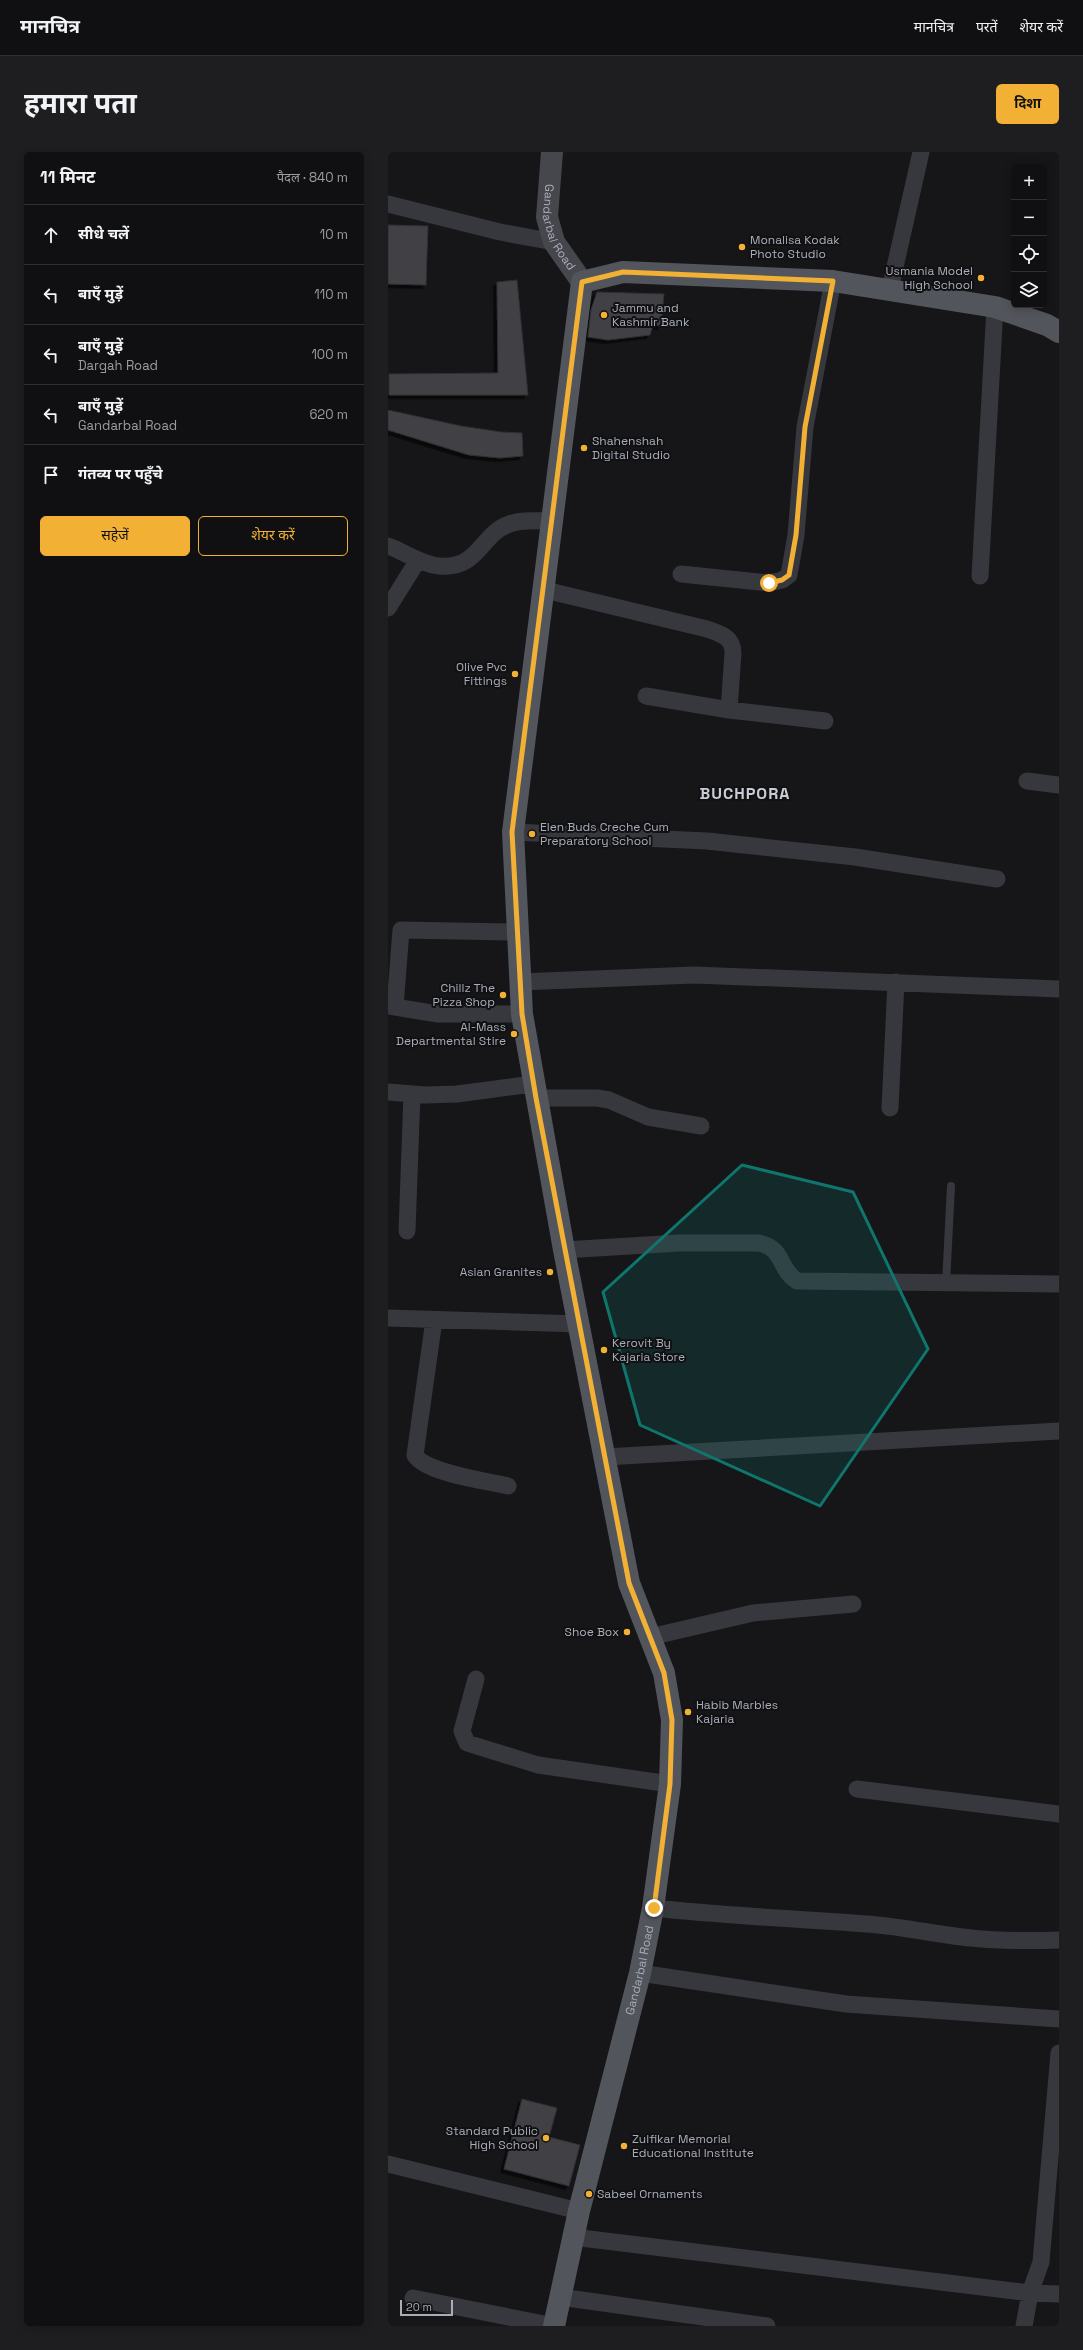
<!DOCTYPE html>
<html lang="hi">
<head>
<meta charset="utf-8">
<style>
	body { margin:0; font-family:"Space Grotesk","Noto Sans Devanagari",sans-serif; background:#1e1e20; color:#f1f3f6 }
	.controls { position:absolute; right:12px; top:12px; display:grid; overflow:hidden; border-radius:6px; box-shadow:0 2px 10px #0003 }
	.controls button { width:36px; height:36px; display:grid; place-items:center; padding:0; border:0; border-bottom:1px solid #303032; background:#101012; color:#f1f3f6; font:20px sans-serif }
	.scale { position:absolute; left:12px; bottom:10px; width:53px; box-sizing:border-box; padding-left:4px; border:2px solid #a8adb8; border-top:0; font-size:11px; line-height:14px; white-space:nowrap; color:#a8adb8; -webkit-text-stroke:3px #111113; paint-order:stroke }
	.stop { position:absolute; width:12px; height:12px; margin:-9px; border:3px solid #f2b134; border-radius:50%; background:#fff }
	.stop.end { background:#f2b134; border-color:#fff; box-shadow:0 1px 4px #0008 }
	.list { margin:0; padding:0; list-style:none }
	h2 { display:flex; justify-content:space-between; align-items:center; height:52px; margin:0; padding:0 16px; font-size:17px }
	h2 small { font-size:13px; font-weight:400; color:#9c9d9f }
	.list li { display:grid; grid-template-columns:26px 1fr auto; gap:12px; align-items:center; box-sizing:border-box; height:60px; padding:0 16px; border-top:1px solid #303032 }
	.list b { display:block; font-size:15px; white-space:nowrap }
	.list p { margin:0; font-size:13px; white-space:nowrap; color:#9c9d9f }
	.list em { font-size:13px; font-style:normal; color:#9c9d9f }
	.actions { display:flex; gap:8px; padding:12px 16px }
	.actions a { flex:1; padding:9px 0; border:1px solid #f2b134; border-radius:6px; text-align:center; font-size:14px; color:#f2b134 }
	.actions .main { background:#f2b134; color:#111 }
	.icon { flex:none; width:22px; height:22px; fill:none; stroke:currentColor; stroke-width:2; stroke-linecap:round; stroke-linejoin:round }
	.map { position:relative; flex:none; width:671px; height:2174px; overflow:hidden; border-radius:6px }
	header { display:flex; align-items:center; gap:24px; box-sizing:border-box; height:56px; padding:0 20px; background:#101012; border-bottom:1px solid #303032 }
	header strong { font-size:19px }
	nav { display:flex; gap:22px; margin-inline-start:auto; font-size:14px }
	.intro { display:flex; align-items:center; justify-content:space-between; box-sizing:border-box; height:96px; padding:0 24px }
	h1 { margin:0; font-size:28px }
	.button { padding:10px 18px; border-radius:6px; background:#f2b134; color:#111; font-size:14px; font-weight:700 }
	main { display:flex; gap:24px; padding:0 24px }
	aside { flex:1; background:#101012; border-radius:6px; box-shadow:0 2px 10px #0003 }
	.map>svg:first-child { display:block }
	.building { fill:#404145; stroke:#303034; filter:url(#shadow) }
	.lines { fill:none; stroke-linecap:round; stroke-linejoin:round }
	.lane { stroke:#37383d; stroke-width:8 }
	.street { stroke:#37383d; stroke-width:17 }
	.secondary { stroke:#45474d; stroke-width:22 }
	.primary { stroke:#53555c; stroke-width:22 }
	.route { stroke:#f2b134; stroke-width:5 }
	.marked { fill:#0f766e; fill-opacity:0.2; stroke:#0f766e; stroke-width:3; stroke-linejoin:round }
	.poi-dot { fill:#f2b134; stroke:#111113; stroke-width:1.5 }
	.labels { text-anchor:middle; stroke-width:4; stroke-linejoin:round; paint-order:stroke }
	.street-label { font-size:12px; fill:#a8adb8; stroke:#111113 }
	.poi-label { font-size:12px; fill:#a8adb8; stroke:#111113; text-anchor:start }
	.district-label { font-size:16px; font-weight:bold; letter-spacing:1px; fill:#c9ccd4; stroke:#111113 }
</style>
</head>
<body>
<header>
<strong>मानचित्र</strong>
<nav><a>मानचित्र</a><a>परतें</a><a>शेयर करें</a></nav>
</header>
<div class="intro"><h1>हमारा पता</h1><a class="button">दिशा</a></div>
<main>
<aside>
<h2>11 मिनट<small>पैदल · 840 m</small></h2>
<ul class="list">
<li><svg class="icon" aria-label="ahead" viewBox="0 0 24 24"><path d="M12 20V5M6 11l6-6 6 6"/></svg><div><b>सीधे चलें</b></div><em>10 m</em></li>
<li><svg class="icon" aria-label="left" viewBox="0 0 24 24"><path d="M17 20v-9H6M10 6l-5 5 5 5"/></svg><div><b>बाएँ मुड़ें</b></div><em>110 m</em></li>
<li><svg class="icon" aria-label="left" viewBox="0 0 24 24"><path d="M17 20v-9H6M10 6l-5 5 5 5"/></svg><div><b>बाएँ मुड़ें</b><p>Dargah Road</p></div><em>100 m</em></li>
<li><svg class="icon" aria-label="left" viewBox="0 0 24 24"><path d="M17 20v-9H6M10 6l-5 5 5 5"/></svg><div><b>बाएँ मुड़ें</b><p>Gandarbal Road</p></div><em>620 m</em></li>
<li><svg class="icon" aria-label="arrive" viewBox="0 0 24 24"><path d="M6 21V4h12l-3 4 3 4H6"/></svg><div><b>गंतव्य पर पहुँचे</b></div></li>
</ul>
<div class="actions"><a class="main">सहेजें</a><a>शेयर करें</a></div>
</aside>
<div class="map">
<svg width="671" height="2174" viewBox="0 0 671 2174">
	<defs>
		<filter id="shadow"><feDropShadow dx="-3.5" dy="3.5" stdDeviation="0" flood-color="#0009"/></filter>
	</defs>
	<rect width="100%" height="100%" fill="#161618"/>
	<path class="building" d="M0,73L40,74L38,133L0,132Z
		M129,128L140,243H1V222L110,221L109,130Z
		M209,140L276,142L273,174L265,173L262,183L220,188L200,185L203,158Z
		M0,258L73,274L113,280L134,281L135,304L112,306L81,303L0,278Z
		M134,1947L169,1956L161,1985L192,1993L181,2034L116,2017Z"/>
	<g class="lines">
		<path class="lane" d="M558,1132L563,1034"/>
		<path class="street" d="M0,52L112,80L166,90
			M502,137L533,0
			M0,394C17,400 32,412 51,414C90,418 93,383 119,373C132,367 150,369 164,369
			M293,422L381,431L394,428L401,423L408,383L417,275L445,129
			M592,424L607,155
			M157,438L319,477C333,482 345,485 345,501L341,558
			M0,456L30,408
			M258,544L341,558L437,569
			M639,629L671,633
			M125,680L319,689L467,705L609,727
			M132,830L306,823L671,837
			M0,854L50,862H134
			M7,855L13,778L129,780
			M0,940L37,943L69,942L145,932
			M148,946H209L221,948L260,965L313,974
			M502,956L508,830
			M19,1079L24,942
			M176,1098L291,1091H371C397,1097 390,1117 409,1129L671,1132
			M0,1166L192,1172
			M46,1168L27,1303C37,1321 99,1329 120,1334
			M217,1305L671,1279
			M262,1485L365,1461L465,1452
			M88,1527L74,1579L79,1591L150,1613L282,1632
			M469,1637L671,1662
			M265,1756C340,1764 415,1767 490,1773C521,1776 552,1783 583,1786C612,1789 641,1789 671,1788
			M252,1821L458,1852L671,1867
			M0,2012L191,2059
			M185,2085L642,2141L671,2142
			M172,2145L379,2174
			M25,2146L166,2174
			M636,2174L642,2141L653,2110L671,1901"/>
		<path class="secondary" id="s1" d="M164,0L159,65L166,90L194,130"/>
		<path class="primary" id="s2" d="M166,2174L191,2059L252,1821L265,1756L282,1632L284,1568L276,1521L241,1431L176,1098L134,862L125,680L194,130L235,120L445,129L607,155L659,173L671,180"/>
	</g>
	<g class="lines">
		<path class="route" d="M266,1756L282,1632L284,1568L276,1521L241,1431L148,946L134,862L124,680L194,130L235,120L445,129L417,275L408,383L401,423L394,428L381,431"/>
	</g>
	<path class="marked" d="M354,1013L465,1040L540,1197L432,1354L252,1273L215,1140Z"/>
	<g class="poi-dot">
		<circle cx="354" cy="95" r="4"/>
		<circle cx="593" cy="126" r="4"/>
		<circle cx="216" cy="163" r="4"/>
		<circle cx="196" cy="296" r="4"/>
		<circle cx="127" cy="522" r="4"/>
		<circle cx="144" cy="682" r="4"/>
		<circle cx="115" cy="843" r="4"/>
		<circle cx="126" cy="882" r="4"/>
		<circle cx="162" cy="1120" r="4"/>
		<circle cx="216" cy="1198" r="4"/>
		<circle cx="239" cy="1480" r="4"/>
		<circle cx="300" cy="1560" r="4"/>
		<circle cx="158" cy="1986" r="4"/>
		<circle cx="236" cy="1994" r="4"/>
		<circle cx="201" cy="2042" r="4"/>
	</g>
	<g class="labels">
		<g class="street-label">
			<text dy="4" stroke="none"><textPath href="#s1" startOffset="78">Gandarbal Road</textPath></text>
			<text dy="4" stroke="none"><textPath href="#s2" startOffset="366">Gandarbal Road</textPath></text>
		</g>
		<g class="poi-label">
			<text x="362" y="92">Monalisa Kodak<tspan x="362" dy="14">Photo Studio</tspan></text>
			<text x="585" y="123" text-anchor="end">Usmania Model<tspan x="585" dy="14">High School</tspan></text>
			<text x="224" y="160">Jammu and<tspan x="224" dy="14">Kashmir Bank</tspan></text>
			<text x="204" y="293">Shahenshah<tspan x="204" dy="14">Digital Studio</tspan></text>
			<text x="119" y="519" text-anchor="end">Olive Pvc<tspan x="119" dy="14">Fittings</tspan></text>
			<text x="152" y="679">Elen Buds Creche Cum<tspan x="152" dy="14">Preparatory School</tspan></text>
			<text x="107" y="840" text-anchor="end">Chillz The<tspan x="107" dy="14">Pizza Shop</tspan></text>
			<text x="118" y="879" text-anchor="end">Al-Mass<tspan x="118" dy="14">Departmental Stire</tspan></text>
			<text x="154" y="1124" text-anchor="end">Asian Granites</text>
			<text x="224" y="1195">Kerovit By<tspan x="224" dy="14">Kajaria Store</tspan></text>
			<text x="231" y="1484" text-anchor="end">Shoe Box</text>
			<text x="308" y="1557">Habib Marbles<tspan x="308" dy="14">Kajaria</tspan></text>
			<text x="150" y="1983" text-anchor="end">Standard Public<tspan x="150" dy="14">High School</tspan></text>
			<text x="244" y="1991">Zulfikar Memorial<tspan x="244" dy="14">Educational Institute</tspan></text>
			<text x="209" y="2046">Sabeel Ornaments</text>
		</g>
		<g class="district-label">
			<text x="357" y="647">BUCHPORA</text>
		</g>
	</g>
</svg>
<div class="controls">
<button>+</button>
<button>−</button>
<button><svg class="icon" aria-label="locate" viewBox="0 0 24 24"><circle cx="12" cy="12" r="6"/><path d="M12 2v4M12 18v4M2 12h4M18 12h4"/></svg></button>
<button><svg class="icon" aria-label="layers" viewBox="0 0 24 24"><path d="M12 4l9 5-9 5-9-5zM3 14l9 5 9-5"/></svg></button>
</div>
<div class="scale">20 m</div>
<div class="stop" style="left:381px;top:431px"></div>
<div class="stop end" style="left:266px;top:1756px"></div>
</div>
</main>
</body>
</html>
